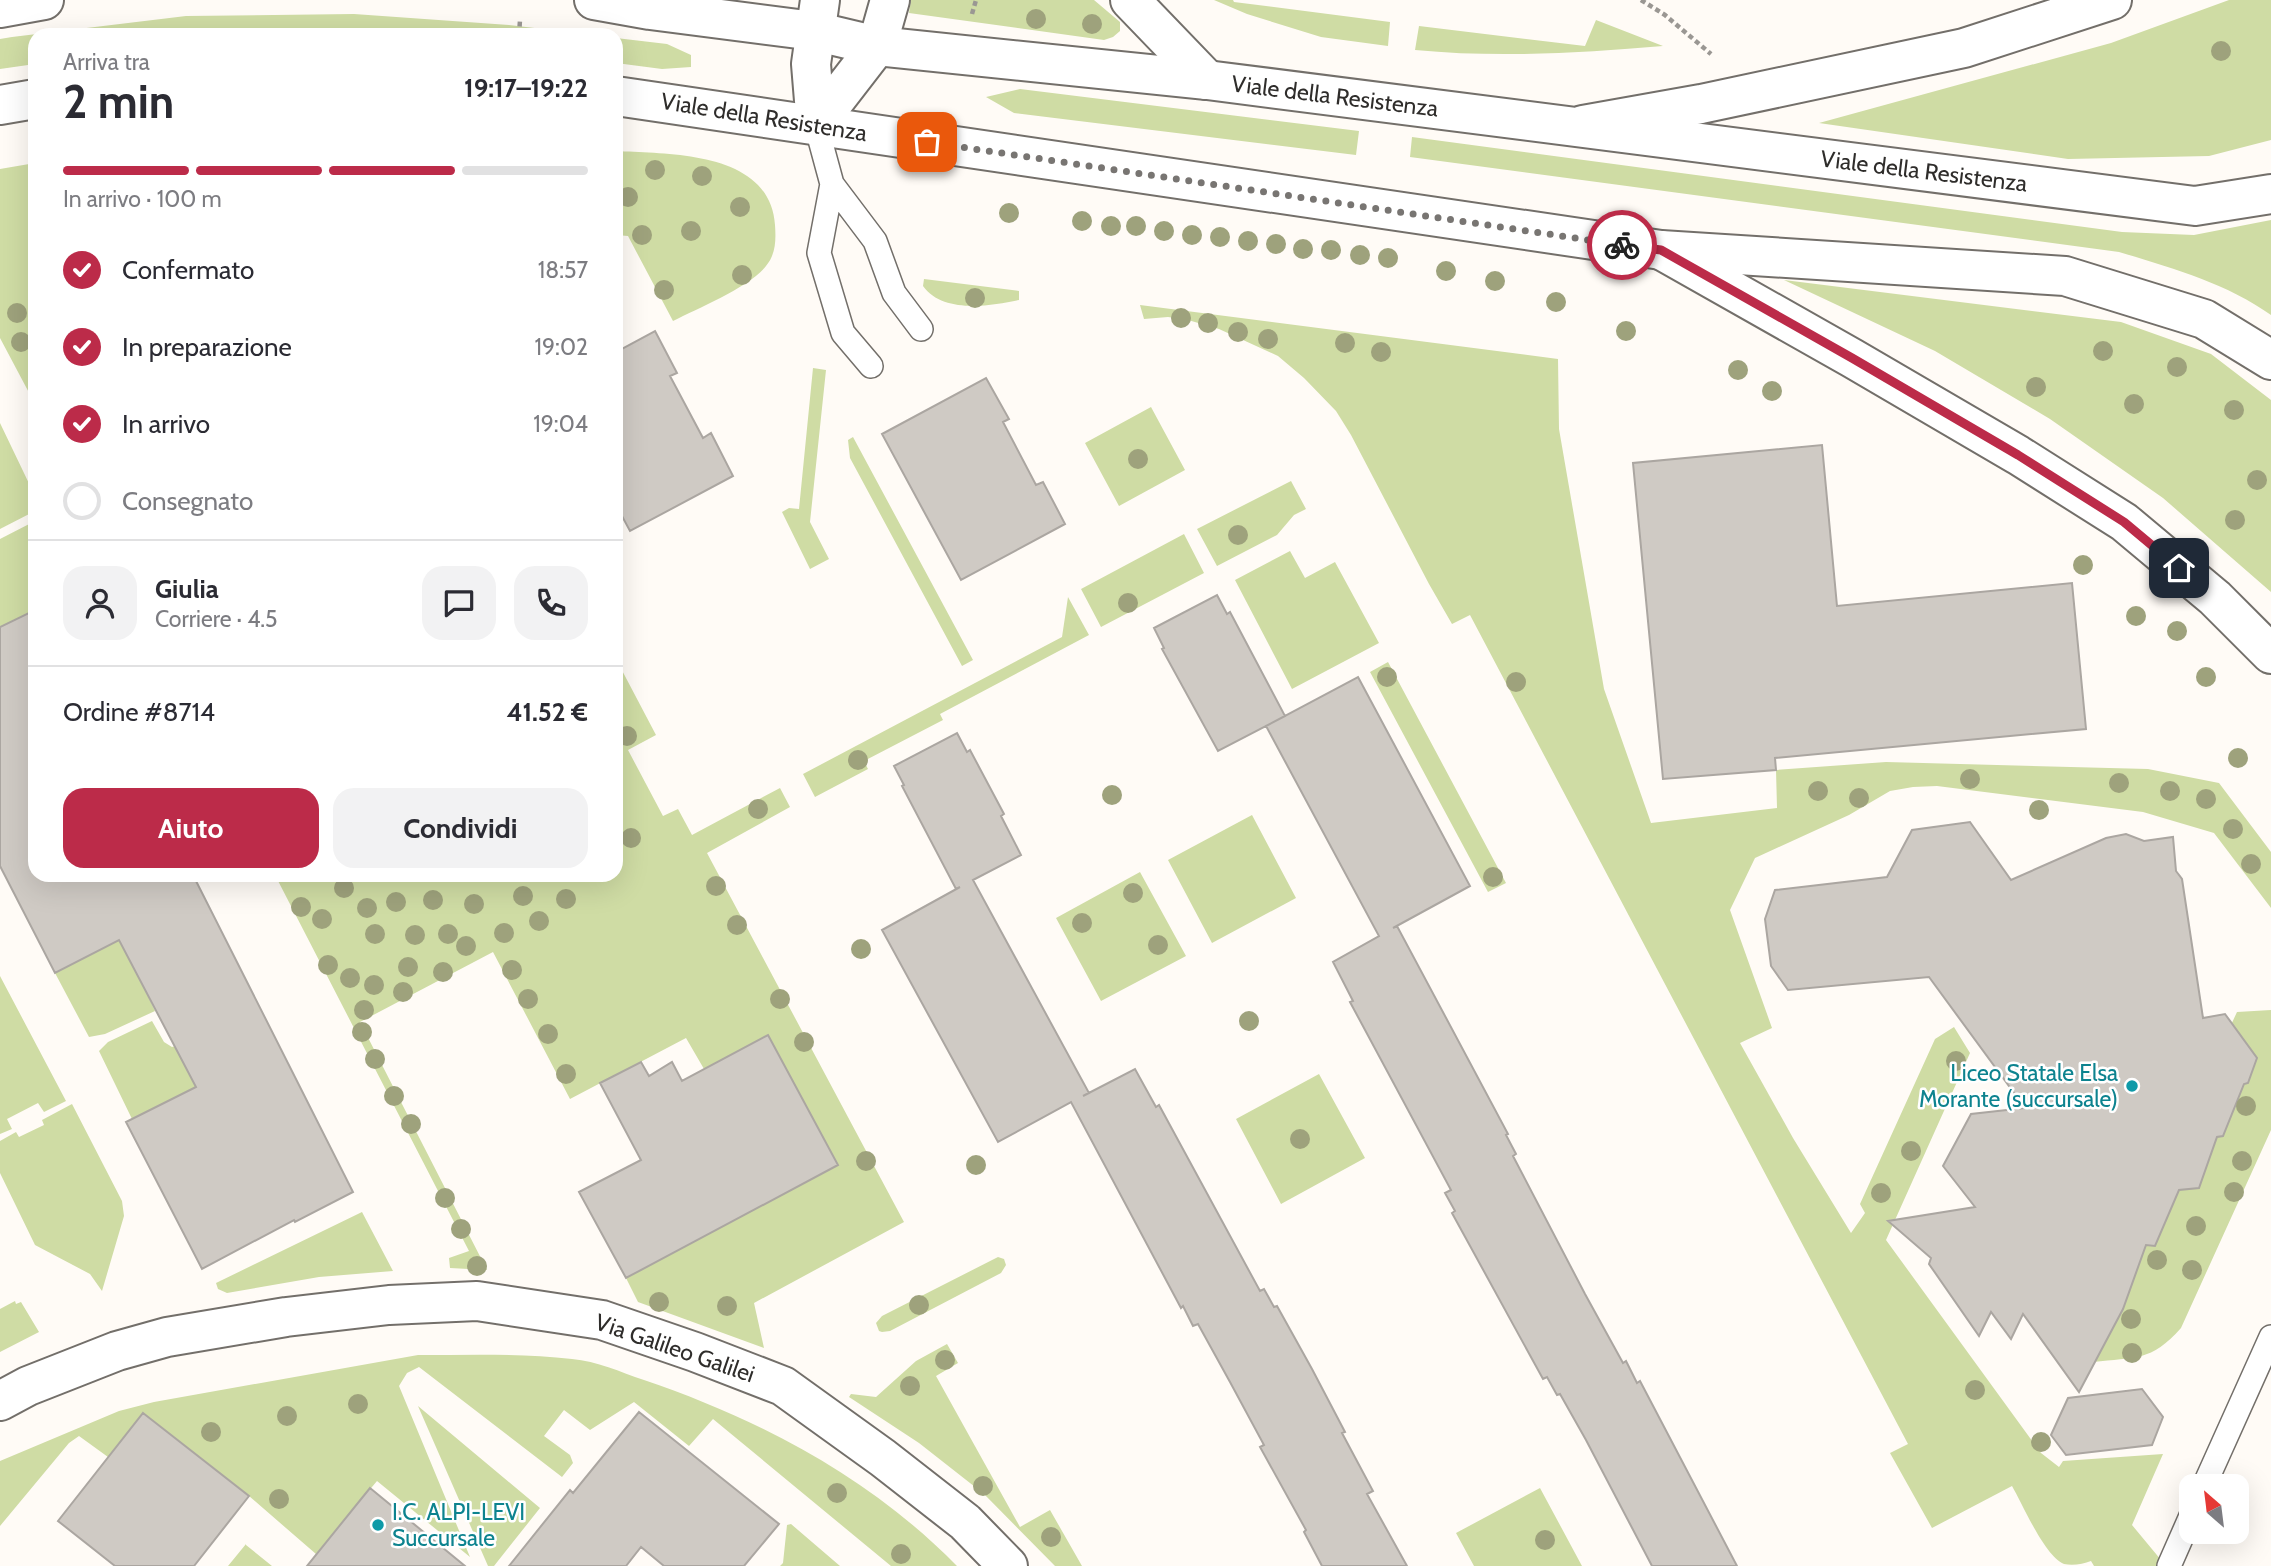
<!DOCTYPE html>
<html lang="it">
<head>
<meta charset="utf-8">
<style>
	body { margin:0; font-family:Cabin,sans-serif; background:#f2f2f3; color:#2b2b33; height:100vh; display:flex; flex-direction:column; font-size:26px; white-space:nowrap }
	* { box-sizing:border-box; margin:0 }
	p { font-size:23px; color:#7c7c81 }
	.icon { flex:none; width:38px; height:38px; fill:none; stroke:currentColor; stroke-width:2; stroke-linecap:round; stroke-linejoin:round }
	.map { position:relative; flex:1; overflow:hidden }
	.sheet { position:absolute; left:28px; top:28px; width:595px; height:854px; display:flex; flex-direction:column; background:#fff; border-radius:21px; box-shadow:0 7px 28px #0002 }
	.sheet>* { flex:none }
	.needle { width:46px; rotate:332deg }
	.fabs { position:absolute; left:2179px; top:1474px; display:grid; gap:14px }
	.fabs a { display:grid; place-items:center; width:70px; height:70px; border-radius:14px; background:#fff; box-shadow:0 7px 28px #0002; font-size:35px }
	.pin { position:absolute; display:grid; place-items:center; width:60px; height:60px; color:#fff; margin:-30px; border-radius:14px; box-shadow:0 4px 10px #0006 }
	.courier { position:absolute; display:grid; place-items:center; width:70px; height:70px; margin:-35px; border:5px solid #bc2b49; border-radius:50%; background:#fff; color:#222; box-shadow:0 2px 9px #0007 }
	.headline em { font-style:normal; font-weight:700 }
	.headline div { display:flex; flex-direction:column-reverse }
	.headline { display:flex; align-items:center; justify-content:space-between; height:119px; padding:0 35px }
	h1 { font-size:46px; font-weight:700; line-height:52px }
	.bar { display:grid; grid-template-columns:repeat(4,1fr); gap:10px 7px; align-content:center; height:84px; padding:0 35px }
	.bar i { height:9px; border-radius:5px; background:#e1e1e2 }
	.bar .active { background:#bc2b49 }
	.bar p { grid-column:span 4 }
	.line { display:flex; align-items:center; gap:18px; padding:0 35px; border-top:2px solid #e1e1e2 }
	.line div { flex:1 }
	.round { display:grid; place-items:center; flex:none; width:74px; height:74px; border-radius:21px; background:#f2f2f3 }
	ol { padding:0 35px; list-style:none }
	li { display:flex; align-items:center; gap:21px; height:77px }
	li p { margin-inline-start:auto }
	li .icon { padding:7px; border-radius:50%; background:#bc2b49; color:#fff; stroke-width:4 }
	li:last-child { color:#7c7c81 }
	li i { width:38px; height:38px; border:4px solid #e1e1e2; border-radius:50% }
	.primary-button { display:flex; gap:14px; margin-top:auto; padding:14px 35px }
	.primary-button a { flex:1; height:80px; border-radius:21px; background:#bc2b49; color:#fff; font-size:28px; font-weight:700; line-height:80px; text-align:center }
	.primary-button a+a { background:#f2f2f3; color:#2b2b33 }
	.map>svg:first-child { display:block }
	.green { fill:#cfdca4 }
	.building { fill:#cfcac4; stroke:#aba6a1; stroke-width:2 }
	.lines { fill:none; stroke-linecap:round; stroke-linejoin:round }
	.lane-casing { stroke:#736f6a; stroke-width:26 }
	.street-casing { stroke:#736f6a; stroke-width:42 }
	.secondary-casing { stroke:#736f6a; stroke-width:42 }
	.path { stroke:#9a9793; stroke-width:4.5; stroke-dasharray:5 3.5; stroke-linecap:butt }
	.lane { stroke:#fff; stroke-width:23 }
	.street { stroke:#fff; stroke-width:38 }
	.secondary { stroke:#fff; stroke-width:38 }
	.tree { fill:#9ea27c }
	.done { stroke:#787572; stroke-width:7; stroke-dasharray:0 12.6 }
	.route { stroke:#bc2b49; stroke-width:9 }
	.culture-dot { fill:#0f9aa8; stroke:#fff; stroke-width:2.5 }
	.labels { text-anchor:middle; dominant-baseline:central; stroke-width:5; stroke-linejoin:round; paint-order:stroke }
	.street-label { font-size:23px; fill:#2f2d2b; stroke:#fff }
	.culture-label { font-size:23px; fill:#0d838f; stroke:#fff; text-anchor:end }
</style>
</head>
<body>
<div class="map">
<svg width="2271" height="1566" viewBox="0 0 2271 1566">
	<rect width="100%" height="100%" fill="#fffbf6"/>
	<!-- green -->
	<path class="green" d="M911 0H1094L1120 22V31L1113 37 1104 40 909 13Z
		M1214 0H1233L1234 2 1390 22 1388 46 1321 37 1247 14Z
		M2229 0H2271V140L2209 156 2068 159 1819 123 2111 43Z
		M354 14 509 25 594 35H35V64L0 69V39L12 37 186 16Z
		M1596 20 1663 46C1580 53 1498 58 1415 50L1419 26 1585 46Z
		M616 38 667 44 691 55V67L662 69 616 63Z
		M1020 89 1359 131 1356 155 1014 113 986 97Z
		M1412 137 2122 232 2194 235 2271 220V315C2226 283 2172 268 2119 252L1410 157Z
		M616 151C670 154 770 151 775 225 776 240 776 254 766 266 750 287 698 308 673 321L628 236 616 235Z
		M35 163V308L31 309 35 317V404L0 338V169Z
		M924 279 1019 291V300C990 306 943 314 923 286Z
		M1784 280 2121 322 2211 354 2271 400V592L2163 498 2050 419 1935 351Z
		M1140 305 1558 359 1559 429 1604 689 1651 823 1777 808 1776 770 1886 762 2148 769 2219 783 2271 852V908L2214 833 2143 812 1937 786 1913 787 1890 791 1849 815 1755 858 1730 910 1772 1028 1740 1043 1793 1138 1851 1233 1865 1213 1860 1204 1935 1039 1954 1027 1970 1053 1886 1240 2041 1453 2059 1467 2063 1461 2163 1454 2132 1525 2166 1566H2094L2091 1561C2083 1564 2073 1566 2064 1564 2045 1557 2023 1505 2012 1486L1932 1528 1890 1453 1908 1444 1470 615 1452 624 1429 584 1351 435 1336 411 1304 378 1278 356 1219 329 1188 320 1168 317 1144 319Z
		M813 368 826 370 810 522 829 559 810 569 782 512 789 508 799 509Z
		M1151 407 1185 470 1119 506 1085 443Z
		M0 423 35 496V511L0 529Z
		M853 437 973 660 962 666 850 458 848 440Z
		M1291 481 1306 509 1294 515 1277 535 1217 566 1197 529Z
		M35 521V610L0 627V539Z
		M1184 534 1204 573 1101 627 1081 589Z
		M1290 551 1305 578 1335 562 1379 643 1292 689 1235 580Z
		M1068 597 1089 635 940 714 943 720 864 761 868 769 815 797 803 774 1062 637Z
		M616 659 656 735 628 750 663 816 678 809 692 835 780 788 790 807 707 853 904 1222 754 1303 764 1348 638 1302 626 1278 837 1165 768 1035 704 1069 686 1038 570 1099 493 952 360 1022 487 1270 450 1268 449 1258 469 1251 275 875H616Z
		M1388 662 1506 883 1488 892 1370 672Z
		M1252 815 1296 898 1212 943 1168 860Z
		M1140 872 1186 956 1101 1001 1056 918Z
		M144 927V988L155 1011 105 1034 89 1037 55 973Z
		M0 976 66 1101 44 1112 38 1103 7 1119 12 1129 0 1134Z
		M2271 1010V1130L2181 1328C2151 1362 2135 1357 2093 1362L2124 1243 2155 1246 2175 1190 2199 1188 2209 1160 2198 1138 2223 1136 2234 1109 2225 1097 2229 1088 2248 1083 2257 1058 2243 1039 2224 1040 2237 1012Z
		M152 1021 164 1042 172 1047 176 1046 220 1075 132 1119 99 1051 108 1042Z
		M1319 1074 1365 1158 1281 1204 1236 1119Z
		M72 1104 122 1201 124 1216 102 1291 90 1274 35 1245 0 1173V1141L16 1132 19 1137 44 1125 42 1120Z
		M362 1212 393 1271 319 1277 227 1293 218 1289 216 1283Z
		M998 1257 1004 1259 1006 1265 1001 1273 890 1331 882 1332 879 1331 876 1323 882 1316Z
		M15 1301 16 1304 21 1302 39 1332 0 1352V1309Z
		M947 1344 958 1363 936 1376 1020 1527 1050 1510 1082 1566H1055L984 1494 919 1443 849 1397 851 1394 876 1397 916 1361Z
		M418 1355C469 1355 522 1353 572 1359 597 1361 620 1372 644 1380 759 1419 871 1478 957 1566H891L713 1419 689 1446 634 1402 590 1430 564 1410 544 1436 570 1455 573 1463 562 1477 419 1367 407 1373 399 1386 470 1557 377 1481 316 1554 249 1496 143 1414 108 1457 79 1436 69 1443 0 1526V1461L119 1411 154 1402Z
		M418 1406 540 1508 494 1566H488Z
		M1540 1488 1582 1566H1474L1456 1533Z
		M791 1524 840 1566H780L783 1563 787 1525Z
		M246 1544V1545L272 1566H228Z"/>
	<!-- building -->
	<path class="building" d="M655 331 677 373 670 376 703 438 711 433 733 476 630 531 616 505V352Z
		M986 378 1009 419 1003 422 1036 485 1043 482 1065 524 961 580 882 434Z
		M1822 445 1837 606 2072 583 2086 729 1775 758 1776 770 1663 779 1633 463Z
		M1217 595 1227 614 1230 612 1285 716 1218 751 1162 649 1164 648 1154 628Z
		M35 610V875H193L353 1192 295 1222 294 1220 202 1269 126 1122 196 1087 119 940 55 973 0 866V627Z
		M1358 677 1470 886 1393 928 1397 926 1508 1134 1506 1135 1516 1154 1513 1156 1585 1294 1623 1363 1626 1361 1637 1383 1640 1381 1737 1566H1652L1586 1440 1560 1394 1557 1395 1547 1377 1543 1379 1452 1213 1455 1211 1445 1193 1451 1190 1350 1002 1353 1001 1333 962 1379 936 1266 726Z
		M957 733 967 752 970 750 1004 814 1001 816 1021 855 973 880 1089 1093 1083 1096 1135 1069 1156 1107 1159 1105 1260 1291 1264 1289 1274 1307 1277 1306 1312 1369 1345 1432 1342 1433 1373 1491 1367 1494 1407 1566H1322L1304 1532 1306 1530 1260 1447 1264 1445 1230 1382 1198 1324 1193 1326 1183 1306 1181 1308 1071 1102 998 1142 882 930 960 887 956 889 902 786 904 785 894 766Z
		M1970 822 2011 880 2106 838 2126 834 2144 841 2173 837 2176 871 2182 879 2203 1018 2225 1014 2257 1058 2248 1083 2244 1084 2223 1136 2217 1137 2199 1188 2179 1190 2155 1246 2146 1245 2123 1309 2079 1392 2023 1314 2011 1339 1991 1312 1979 1336 1929 1264 1931 1258 1888 1221 1975 1207 1943 1166 1971 1114 2025 1108 1929 977 1788 990 1771 966 1765 919 1775 890 1887 877 1912 830Z
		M768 1035 838 1165 626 1278 579 1192 641 1160 600 1083 641 1062 649 1076 672 1062 682 1081Z
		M2142 1389 2163 1417 2152 1445 2066 1455 2051 1435 2068 1398Z
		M639 1412 779 1524 744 1566H664L641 1547 626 1566H509L570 1490 573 1493Z
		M143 1413 249 1496 194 1566H115L58 1521Z
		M370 1488 465 1566H307Z"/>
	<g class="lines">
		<defs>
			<path id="lane" d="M816 125 832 184 875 241 894 293 921 329
				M832 184 819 253 843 333 871 366
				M2204 1486 2271 1337
				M2169 1566 2191 1516"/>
			<path id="street" d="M1130 0 1207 80
				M816 125 877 46 890 0
				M816 125 811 64 820 0
				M1583 125 1701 104 1964 48 2112 0
				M1661 250 1852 358 2018 455 2124 522 2215 598 2271 654
				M0 1401 28 1386 117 1351 167 1337 286 1317 389 1305 477 1301 602 1320 695 1352 783 1386 883 1458 965 1522 1008 1566"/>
			<path id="secondary" d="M594 0 650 10 814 31 877 46 1207 80 2195 206 2271 194
				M0 8 44 0
				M616 96 1661 250 2065 276 2204 319 2271 360
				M0 105 35 99"/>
		</defs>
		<!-- lane casing -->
		<use href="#lane" class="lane-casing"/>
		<!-- street casing -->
		<use href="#street" class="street-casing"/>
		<!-- secondary casing -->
		<use href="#secondary" class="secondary-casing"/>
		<!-- path -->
		<path class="path" d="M1641 0 1665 15 1711 54
			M972 14 976 0
			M519 35 520 20"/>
		<!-- lane -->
		<use href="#lane" class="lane"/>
		<!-- street -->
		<use href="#street" class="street"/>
		<!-- secondary -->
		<use href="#secondary" class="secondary"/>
	</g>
	<!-- trees -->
	<g class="tree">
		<circle cx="1036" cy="19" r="10"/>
		<circle cx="1092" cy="24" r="10"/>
		<circle cx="2221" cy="51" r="10"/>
		<circle cx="655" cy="170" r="10"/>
		<circle cx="702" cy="176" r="10"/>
		<circle cx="628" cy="197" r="10"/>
		<circle cx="740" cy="207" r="10"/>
		<circle cx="1009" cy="213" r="10"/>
		<circle cx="1082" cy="221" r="10"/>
		<circle cx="1111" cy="226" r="10"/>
		<circle cx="1136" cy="226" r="10"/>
		<circle cx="691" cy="231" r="10"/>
		<circle cx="1164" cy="231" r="10"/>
		<circle cx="642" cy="235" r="10"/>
		<circle cx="1192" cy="235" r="10"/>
		<circle cx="1220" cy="237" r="10"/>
		<circle cx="1248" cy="241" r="10"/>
		<circle cx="1276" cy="244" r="10"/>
		<circle cx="1303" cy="249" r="10"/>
		<circle cx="1331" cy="250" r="10"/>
		<circle cx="1360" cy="255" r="10"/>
		<circle cx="1388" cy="258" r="10"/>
		<circle cx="1446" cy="271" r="10"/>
		<circle cx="742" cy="275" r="10"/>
		<circle cx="1495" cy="281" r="10"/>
		<circle cx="664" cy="290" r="10"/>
		<circle cx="975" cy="298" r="10"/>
		<circle cx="1556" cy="302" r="10"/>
		<circle cx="17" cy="313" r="10"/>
		<circle cx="1181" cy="318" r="10"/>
		<circle cx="1208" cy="323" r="10"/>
		<circle cx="1626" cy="331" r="10"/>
		<circle cx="1238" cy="332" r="10"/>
		<circle cx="1268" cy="339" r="10"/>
		<circle cx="21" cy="342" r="10"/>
		<circle cx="1345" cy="343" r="10"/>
		<circle cx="2103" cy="351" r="10"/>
		<circle cx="1381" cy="352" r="10"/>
		<circle cx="2177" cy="367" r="10"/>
		<circle cx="1738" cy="370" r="10"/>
		<circle cx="2036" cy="387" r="10"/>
		<circle cx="1772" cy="391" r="10"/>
		<circle cx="2134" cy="404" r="10"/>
		<circle cx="2234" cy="410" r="10"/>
		<circle cx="1138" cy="459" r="10"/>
		<circle cx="2257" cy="480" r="10"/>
		<circle cx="2235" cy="520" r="10"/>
		<circle cx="1238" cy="535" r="10"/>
		<circle cx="2083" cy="565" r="10"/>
		<circle cx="1128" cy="603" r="10"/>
		<circle cx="2136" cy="616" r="10"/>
		<circle cx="2177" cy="631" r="10"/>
		<circle cx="1387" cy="677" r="10"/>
		<circle cx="2206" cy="677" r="10"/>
		<circle cx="1516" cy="682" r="10"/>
		<circle cx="627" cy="736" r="10"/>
		<circle cx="2238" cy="758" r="10"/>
		<circle cx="858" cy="760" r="10"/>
		<circle cx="1970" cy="779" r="10"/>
		<circle cx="2119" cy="783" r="10"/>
		<circle cx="1818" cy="791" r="10"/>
		<circle cx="2170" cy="791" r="10"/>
		<circle cx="1112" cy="795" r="10"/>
		<circle cx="1859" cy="798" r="10"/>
		<circle cx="2206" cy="799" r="10"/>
		<circle cx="758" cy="809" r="10"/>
		<circle cx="2039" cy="810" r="10"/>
		<circle cx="2233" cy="829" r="10"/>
		<circle cx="631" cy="838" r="10"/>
		<circle cx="2251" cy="864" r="10"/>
		<circle cx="1493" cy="877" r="10"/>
		<circle cx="716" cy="886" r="10"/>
		<circle cx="344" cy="888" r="10"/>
		<circle cx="1133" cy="893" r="10"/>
		<circle cx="523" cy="896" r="10"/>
		<circle cx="566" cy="899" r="10"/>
		<circle cx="433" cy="900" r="10"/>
		<circle cx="396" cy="902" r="10"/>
		<circle cx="474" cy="904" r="10"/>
		<circle cx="301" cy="907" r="10"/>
		<circle cx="367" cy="908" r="10"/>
		<circle cx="322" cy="919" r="10"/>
		<circle cx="539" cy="921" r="10"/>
		<circle cx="1082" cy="923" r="10"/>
		<circle cx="737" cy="925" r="10"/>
		<circle cx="504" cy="933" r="10"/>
		<circle cx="375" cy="934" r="10"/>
		<circle cx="448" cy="934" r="10"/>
		<circle cx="415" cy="935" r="10"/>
		<circle cx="1158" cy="945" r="10"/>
		<circle cx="466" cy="946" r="10"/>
		<circle cx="861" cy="949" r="10"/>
		<circle cx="328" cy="965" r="10"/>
		<circle cx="408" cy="967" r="10"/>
		<circle cx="512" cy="970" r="10"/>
		<circle cx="443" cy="972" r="10"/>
		<circle cx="350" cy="978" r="10"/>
		<circle cx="374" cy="985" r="10"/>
		<circle cx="403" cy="992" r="10"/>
		<circle cx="528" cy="999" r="10"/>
		<circle cx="780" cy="999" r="10"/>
		<circle cx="364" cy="1010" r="10"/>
		<circle cx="1249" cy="1021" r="10"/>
		<circle cx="362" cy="1032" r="10"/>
		<circle cx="548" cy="1034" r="10"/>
		<circle cx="804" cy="1042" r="10"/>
		<circle cx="375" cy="1059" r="10"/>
		<circle cx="1956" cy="1061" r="10"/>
		<circle cx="566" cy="1074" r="10"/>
		<circle cx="394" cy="1096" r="10"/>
		<circle cx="2246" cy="1106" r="10"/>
		<circle cx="411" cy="1124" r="10"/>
		<circle cx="1300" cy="1139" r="10"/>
		<circle cx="1911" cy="1151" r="10"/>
		<circle cx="866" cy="1161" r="10"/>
		<circle cx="2242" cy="1161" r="10"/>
		<circle cx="976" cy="1165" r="10"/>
		<circle cx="2234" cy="1192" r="10"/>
		<circle cx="1881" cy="1193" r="10"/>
		<circle cx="445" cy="1198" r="10"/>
		<circle cx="2196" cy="1226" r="10"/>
		<circle cx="461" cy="1229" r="10"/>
		<circle cx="2157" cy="1260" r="10"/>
		<circle cx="477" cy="1266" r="10"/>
		<circle cx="2192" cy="1270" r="10"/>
		<circle cx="659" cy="1302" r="10"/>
		<circle cx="919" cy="1305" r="10"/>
		<circle cx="727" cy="1306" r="10"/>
		<circle cx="2131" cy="1319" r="10"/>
		<circle cx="2132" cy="1353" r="10"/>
		<circle cx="945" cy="1360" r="10"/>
		<circle cx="910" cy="1386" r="10"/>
		<circle cx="1975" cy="1390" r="10"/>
		<circle cx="358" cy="1404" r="10"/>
		<circle cx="287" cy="1416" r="10"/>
		<circle cx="211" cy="1432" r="10"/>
		<circle cx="2041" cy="1442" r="10"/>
		<circle cx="983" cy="1486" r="10"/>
		<circle cx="837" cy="1493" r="10"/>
		<circle cx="279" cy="1499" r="10"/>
		<circle cx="1051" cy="1537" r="10"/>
		<circle cx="1545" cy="1540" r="10"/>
		<circle cx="901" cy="1554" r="10"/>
	</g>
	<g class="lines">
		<!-- done -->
		<path class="done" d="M927 142 1622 245"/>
		<!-- route -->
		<path class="route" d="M1622 245 1661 250 1852 358 2018 455 2124 522 2179 568"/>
	</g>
	<!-- markers -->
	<g class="culture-dot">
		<circle cx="2132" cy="1086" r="7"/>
		<circle cx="378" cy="1525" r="7"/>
	</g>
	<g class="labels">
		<!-- street labels -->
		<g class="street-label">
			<text transform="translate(1335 96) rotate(7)">Viale della Resistenza</text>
			<text transform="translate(764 117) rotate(9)">Viale della Resistenza</text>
			<text transform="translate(1924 171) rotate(7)">Viale della Resistenza</text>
			<text transform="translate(675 1348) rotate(19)">Via Galileo Galilei</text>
		</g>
		<!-- culture labels -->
		<g class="culture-label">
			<text x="2118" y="1073">Liceo Statale Elsa<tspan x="2118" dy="26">Morante (succursale)</tspan></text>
			<text x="392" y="1512" text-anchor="start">I.C. ALPI-LEVI<tspan x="392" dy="26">Succursale</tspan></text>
		</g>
	</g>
</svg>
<div class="fabs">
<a><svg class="needle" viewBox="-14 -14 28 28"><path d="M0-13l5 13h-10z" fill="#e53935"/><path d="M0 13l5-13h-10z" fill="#7c7c81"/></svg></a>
</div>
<div class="pin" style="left:927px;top:142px;background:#ea580c"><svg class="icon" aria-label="bag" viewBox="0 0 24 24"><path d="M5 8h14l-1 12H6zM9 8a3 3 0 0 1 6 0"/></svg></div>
<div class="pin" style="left:2179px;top:568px;background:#1f2937"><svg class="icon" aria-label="home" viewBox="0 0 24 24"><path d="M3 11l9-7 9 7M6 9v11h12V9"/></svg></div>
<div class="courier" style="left:1622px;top:245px"><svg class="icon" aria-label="bike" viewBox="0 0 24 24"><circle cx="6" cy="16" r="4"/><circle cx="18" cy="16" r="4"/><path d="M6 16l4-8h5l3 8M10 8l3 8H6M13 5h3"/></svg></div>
<section class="sheet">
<div class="headline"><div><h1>2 min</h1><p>Arriva tra</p></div><em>19:17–19:22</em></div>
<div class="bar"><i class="active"></i><i class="active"></i><i class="active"></i><i></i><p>In arrivo · 100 m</p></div>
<ol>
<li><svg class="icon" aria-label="check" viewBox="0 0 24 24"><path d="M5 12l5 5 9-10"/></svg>Confermato<p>18:57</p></li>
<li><svg class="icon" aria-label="check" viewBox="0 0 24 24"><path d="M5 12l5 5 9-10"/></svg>In preparazione<p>19:02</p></li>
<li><svg class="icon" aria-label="check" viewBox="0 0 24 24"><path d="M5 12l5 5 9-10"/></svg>In arrivo<p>19:04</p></li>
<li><i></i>Consegnato</li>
</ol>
<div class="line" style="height:126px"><a class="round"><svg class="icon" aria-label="person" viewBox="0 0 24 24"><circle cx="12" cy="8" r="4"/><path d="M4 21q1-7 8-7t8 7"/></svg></a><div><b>Giulia</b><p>Corriere · 4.5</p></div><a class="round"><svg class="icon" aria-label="chat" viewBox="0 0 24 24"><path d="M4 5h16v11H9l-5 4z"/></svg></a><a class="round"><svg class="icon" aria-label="phone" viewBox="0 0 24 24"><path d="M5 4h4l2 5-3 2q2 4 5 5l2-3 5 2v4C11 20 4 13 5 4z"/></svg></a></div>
<div class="line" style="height:91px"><div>Ordine #8714</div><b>41.52 €</b></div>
<div class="primary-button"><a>Aiuto</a><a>Condividi</a></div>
</section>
</div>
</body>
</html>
